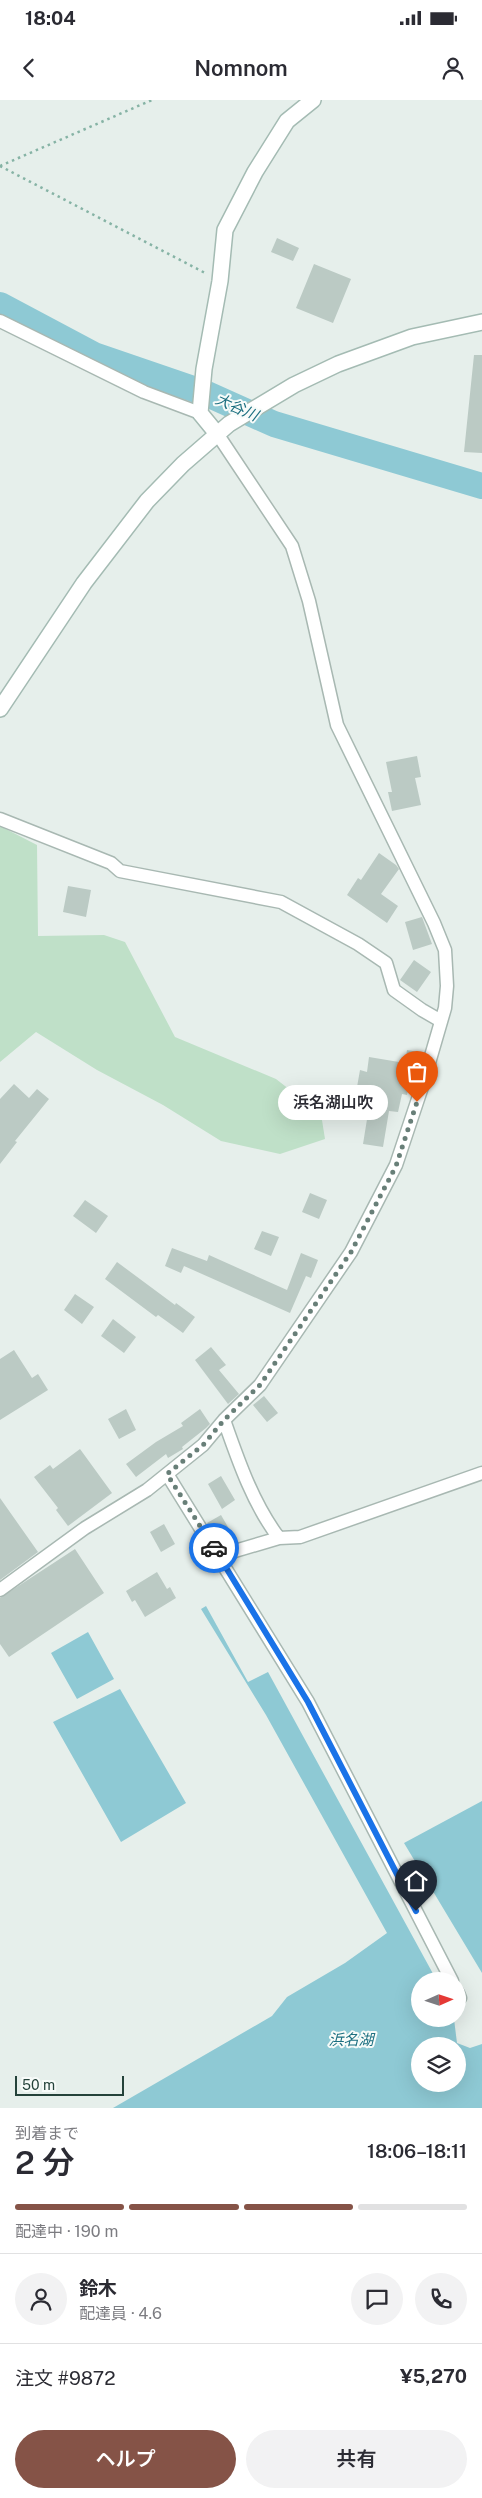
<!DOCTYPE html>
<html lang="ja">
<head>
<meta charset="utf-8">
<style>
	body { margin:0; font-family:"Public Sans","Noto Sans JP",sans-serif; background:#f2f2f3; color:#2b2b33; height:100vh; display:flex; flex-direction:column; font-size:19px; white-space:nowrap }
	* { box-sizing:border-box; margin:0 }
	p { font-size:16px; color:#7c7c81 }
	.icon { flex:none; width:28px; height:28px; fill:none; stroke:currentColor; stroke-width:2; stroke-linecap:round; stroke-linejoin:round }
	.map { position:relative; height:2008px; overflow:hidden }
	.side { display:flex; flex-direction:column; background:#fff; flex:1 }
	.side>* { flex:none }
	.needle { width:32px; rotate:87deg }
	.buttons { position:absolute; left:411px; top:1872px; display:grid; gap:10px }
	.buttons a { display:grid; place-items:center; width:55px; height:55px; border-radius:50%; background:#fff; box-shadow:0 5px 20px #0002; font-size:25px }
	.scale { position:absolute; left:15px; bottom:12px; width:109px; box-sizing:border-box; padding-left:5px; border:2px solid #24423a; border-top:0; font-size:14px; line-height:18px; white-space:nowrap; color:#24423a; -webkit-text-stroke:4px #f7fbf9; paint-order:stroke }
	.pin { position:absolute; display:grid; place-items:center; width:42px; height:42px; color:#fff; margin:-51px -21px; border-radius:50% 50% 50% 0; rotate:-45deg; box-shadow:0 0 5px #0007 }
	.pin .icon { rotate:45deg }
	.courier { position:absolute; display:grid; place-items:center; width:50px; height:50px; margin:-25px; border:4px solid #1a73e8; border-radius:50%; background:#fff; color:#222; box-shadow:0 1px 6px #0007 }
	.bubble { position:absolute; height:35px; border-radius:18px; background:#fff; box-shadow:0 5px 20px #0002; font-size:16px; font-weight:600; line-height:35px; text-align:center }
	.summary em { font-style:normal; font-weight:600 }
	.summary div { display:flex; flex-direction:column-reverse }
	.summary { display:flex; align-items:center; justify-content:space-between; height:85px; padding:0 15px }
	h1 { font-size:32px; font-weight:600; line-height:38px }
	.bar { display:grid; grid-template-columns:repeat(4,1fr); gap:8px 5px; align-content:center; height:60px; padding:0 15px }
	.bar i { height:6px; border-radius:4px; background:#e1e1e2 }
	.bar .current { background:#855347 }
	.bar p { grid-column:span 4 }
	.line { display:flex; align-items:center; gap:12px; padding:0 15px; border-top:1px solid #e1e1e2 }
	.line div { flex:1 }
	.round { display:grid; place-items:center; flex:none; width:52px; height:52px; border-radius:26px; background:#f2f2f3 }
	.button { display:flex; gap:10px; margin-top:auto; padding:10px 15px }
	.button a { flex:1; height:58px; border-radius:30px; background:#855347; color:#fff; font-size:20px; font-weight:600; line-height:58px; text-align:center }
	.button a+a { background:#f2f2f3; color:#2b2b33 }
	.status { display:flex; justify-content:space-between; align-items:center; height:35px; padding:0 25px; background:#fff; direction:ltr }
	.status svg { height:14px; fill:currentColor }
	header { display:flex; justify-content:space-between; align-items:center; height:65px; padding:0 15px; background:#fff; font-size:22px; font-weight:600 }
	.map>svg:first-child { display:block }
	.green { fill:#bfe0c8 }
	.water { fill:#8ec9d4; fill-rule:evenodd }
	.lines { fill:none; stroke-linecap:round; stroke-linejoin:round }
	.river { stroke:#8ec9d4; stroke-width:26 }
	.building { fill:#bbcac4 }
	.street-casing { stroke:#a8b8b2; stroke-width:15 }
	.secondary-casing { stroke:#a4bbb3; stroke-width:18 }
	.path { stroke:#86b3a5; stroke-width:2.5; stroke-dasharray:2.5 4; stroke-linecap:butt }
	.street { stroke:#fff; stroke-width:12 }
	.secondary { stroke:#fff; stroke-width:15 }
	.done { stroke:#687f78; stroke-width:5; stroke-dasharray:0 9 }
	.route { stroke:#1a73e8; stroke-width:6 }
	.labels { text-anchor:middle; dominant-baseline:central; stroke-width:4; stroke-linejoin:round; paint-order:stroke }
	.water-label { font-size:15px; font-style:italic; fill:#1c6f80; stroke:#f7fbf9 }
</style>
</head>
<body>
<div class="status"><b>18:04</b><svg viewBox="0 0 49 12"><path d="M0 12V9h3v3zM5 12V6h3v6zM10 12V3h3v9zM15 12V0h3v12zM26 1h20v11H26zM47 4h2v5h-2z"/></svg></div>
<header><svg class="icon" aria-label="back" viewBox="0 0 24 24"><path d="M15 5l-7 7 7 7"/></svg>Nomnom<svg class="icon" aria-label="person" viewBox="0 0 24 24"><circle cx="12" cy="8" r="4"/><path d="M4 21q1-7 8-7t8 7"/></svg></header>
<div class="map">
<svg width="482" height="2008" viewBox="0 0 482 2008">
	<rect width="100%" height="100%" fill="#e6efeb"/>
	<!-- green -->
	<path class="green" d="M0 726 37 745 38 836 104 835 125 842 175 937 276 979 321 1014 325 1039 280 1054 221 1041 163 1005 97 970 36 932 0 962Z"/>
	<!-- water -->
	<path class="water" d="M206 1506 248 1582 268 1572 437 1881H420V1919H454L457 1943 470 1948 482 1944V2008H113L272 1916 287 1897 345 1863 387 1833 266 1615 201 1509ZM420 1946H458V1984H420Z
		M88 1532 114 1579 77 1599 51 1553Z
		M120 1589 186 1703 121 1742 53 1622Z
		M482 1701V1873L404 1743Z"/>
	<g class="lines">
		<!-- river -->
		<path class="river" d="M0 205 94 255 205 293 274 324 482 386"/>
	</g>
	<!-- building -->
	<path class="building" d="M277 138 299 148 293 161 271 152Z
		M314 164 351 179 333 223 296 208Z
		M474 255H482V353L464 352Z
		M417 656 421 677 415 678 421 705 392 711 388 692H392L386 662Z
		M379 753 396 765 399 769 381 794 398 806 387 823 347 795 358 778 361 780Z
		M68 786 91 790 86 817 63 812Z
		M422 817 432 844 413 850 405 822Z
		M414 860 431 872 417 892 400 880Z
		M407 950 424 953 417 977 411 975 407 995 402 994 398 1012 389 1011 383 1047 363 1044 369 1007 354 1004 360 970 367 972 369 957 405 963Z
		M14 984 29 998 37 989 49 999 15 1041 17 1042 0 1064V999Z
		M310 1093 327 1100 319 1119 302 1112Z
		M85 1100 108 1116 96 1133 73 1116Z
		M262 1131 279 1137 271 1156 254 1149Z
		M172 1148 207 1161 209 1155 287 1190 301 1153 318 1160 311 1178 306 1176 290 1213 184 1166 181 1173 165 1166Z
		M117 1162 175 1205 176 1203 195 1217 183 1233 158 1215 156 1217 105 1179Z
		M75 1194 94 1207 82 1224 64 1210Z
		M113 1219 136 1237 124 1253 101 1236Z
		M211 1247 226 1265 219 1270 239 1294 228 1304 195 1260Z
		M14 1250 32 1278 38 1274 48 1290 0 1320V1259Z
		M264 1296 278 1313 267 1322 253 1305Z
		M126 1309 136 1330 119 1339 108 1319Z
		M200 1309 210 1324 206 1328 182 1347 183 1349 168 1358 166 1354 136 1377 126 1364 156 1342 183 1326 181 1323Z
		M80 1349 112 1393 68 1426 56 1410 58 1408 34 1377 50 1365 53 1369Z
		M221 1376 235 1400 222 1409 208 1384Z
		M0 1398 38 1452 0 1480Z
		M221 1415 235 1439 221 1447 207 1423Z
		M164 1424 175 1444 161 1452 150 1432Z
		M75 1449 104 1493 9 1557 0 1544V1498Z
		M157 1472 167 1489 170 1487 176 1498 145 1517 135 1500 132 1502 126 1491Z"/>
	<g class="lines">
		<defs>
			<path id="street" d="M0 221 144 292 200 313
				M0 719 111 763 120 771 281 802 358 844 386 863 394 890 422 910 441 921
				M224 1320C238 1360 253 1404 279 1438L300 1437 482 1373
				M167 1374 308 1602 452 1881
				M218 1456 279 1438
				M0 1490 85 1428 147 1390 203 1345 224 1320 260 1285 351 1152 396 1065 422 987 445 908 447 886 445 850 434 823 337 625 309 501 292 446 218 335
				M458 1893 460 1898"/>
			<path id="secondary" d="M218 335 200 313 204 269 220 181 225 130 255 72 287 21 313 0
				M0 609 84 483 147 401 183 364 229 324 294 285 338 264 412 237 482 222"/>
		</defs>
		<!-- street casing -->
		<use href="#street" class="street-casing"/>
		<!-- secondary casing -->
		<use href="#secondary" class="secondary-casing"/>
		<!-- path -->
		<path class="path" d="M0 66 207 174
			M0 66 152 0"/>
		<!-- street -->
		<use href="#street" class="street"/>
		<!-- secondary -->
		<use href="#secondary" class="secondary"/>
	</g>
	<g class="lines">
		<!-- done -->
		<path class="done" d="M214 1448 167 1374 203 1345 224 1320 260 1285 351 1152 396 1066 417 1002"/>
		<!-- route -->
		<path class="route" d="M214 1448 308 1602 416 1811"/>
	</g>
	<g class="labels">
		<!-- water labels -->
		<g class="water-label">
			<text transform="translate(237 307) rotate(24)">大谷川</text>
			<text x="351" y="1939">浜名湖</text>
		</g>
	</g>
</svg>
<div class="buttons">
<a><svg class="needle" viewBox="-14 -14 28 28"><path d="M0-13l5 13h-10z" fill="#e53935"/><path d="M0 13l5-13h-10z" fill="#7c7c81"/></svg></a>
<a><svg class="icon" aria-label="layers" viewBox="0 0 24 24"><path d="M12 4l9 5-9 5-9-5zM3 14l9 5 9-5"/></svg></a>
</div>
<div class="scale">50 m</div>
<div class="pin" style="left:417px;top:1002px;background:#ea580c"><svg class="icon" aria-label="bag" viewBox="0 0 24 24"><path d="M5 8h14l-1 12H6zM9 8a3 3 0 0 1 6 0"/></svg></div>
<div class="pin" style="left:416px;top:1811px;background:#1f2937"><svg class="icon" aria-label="home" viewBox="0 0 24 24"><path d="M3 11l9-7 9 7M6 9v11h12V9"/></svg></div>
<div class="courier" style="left:214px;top:1448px"><svg class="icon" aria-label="car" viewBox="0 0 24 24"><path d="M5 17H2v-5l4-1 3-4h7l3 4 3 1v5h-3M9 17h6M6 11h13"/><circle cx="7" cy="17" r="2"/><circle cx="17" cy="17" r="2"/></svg></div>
<div class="bubble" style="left:278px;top:985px;width:110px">浜名湖山吹</div>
</div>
<section class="side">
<div class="summary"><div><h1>2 分</h1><p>到着まで</p></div><em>18:06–18:11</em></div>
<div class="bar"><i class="current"></i><i class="current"></i><i class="current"></i><i></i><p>配達中 · 190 m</p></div>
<div class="line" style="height:90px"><a class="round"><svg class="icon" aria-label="person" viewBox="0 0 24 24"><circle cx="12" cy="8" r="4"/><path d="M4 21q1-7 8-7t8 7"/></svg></a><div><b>鈴木</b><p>配達員 · 4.6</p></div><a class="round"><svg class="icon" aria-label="chat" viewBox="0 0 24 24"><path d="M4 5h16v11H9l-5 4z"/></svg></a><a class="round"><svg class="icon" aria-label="phone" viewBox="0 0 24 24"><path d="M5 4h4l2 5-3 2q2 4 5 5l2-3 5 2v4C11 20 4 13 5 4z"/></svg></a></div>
<div class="line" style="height:65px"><div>注文 #9872</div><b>¥5,270</b></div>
<div class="button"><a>ヘルプ</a><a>共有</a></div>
</section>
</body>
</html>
